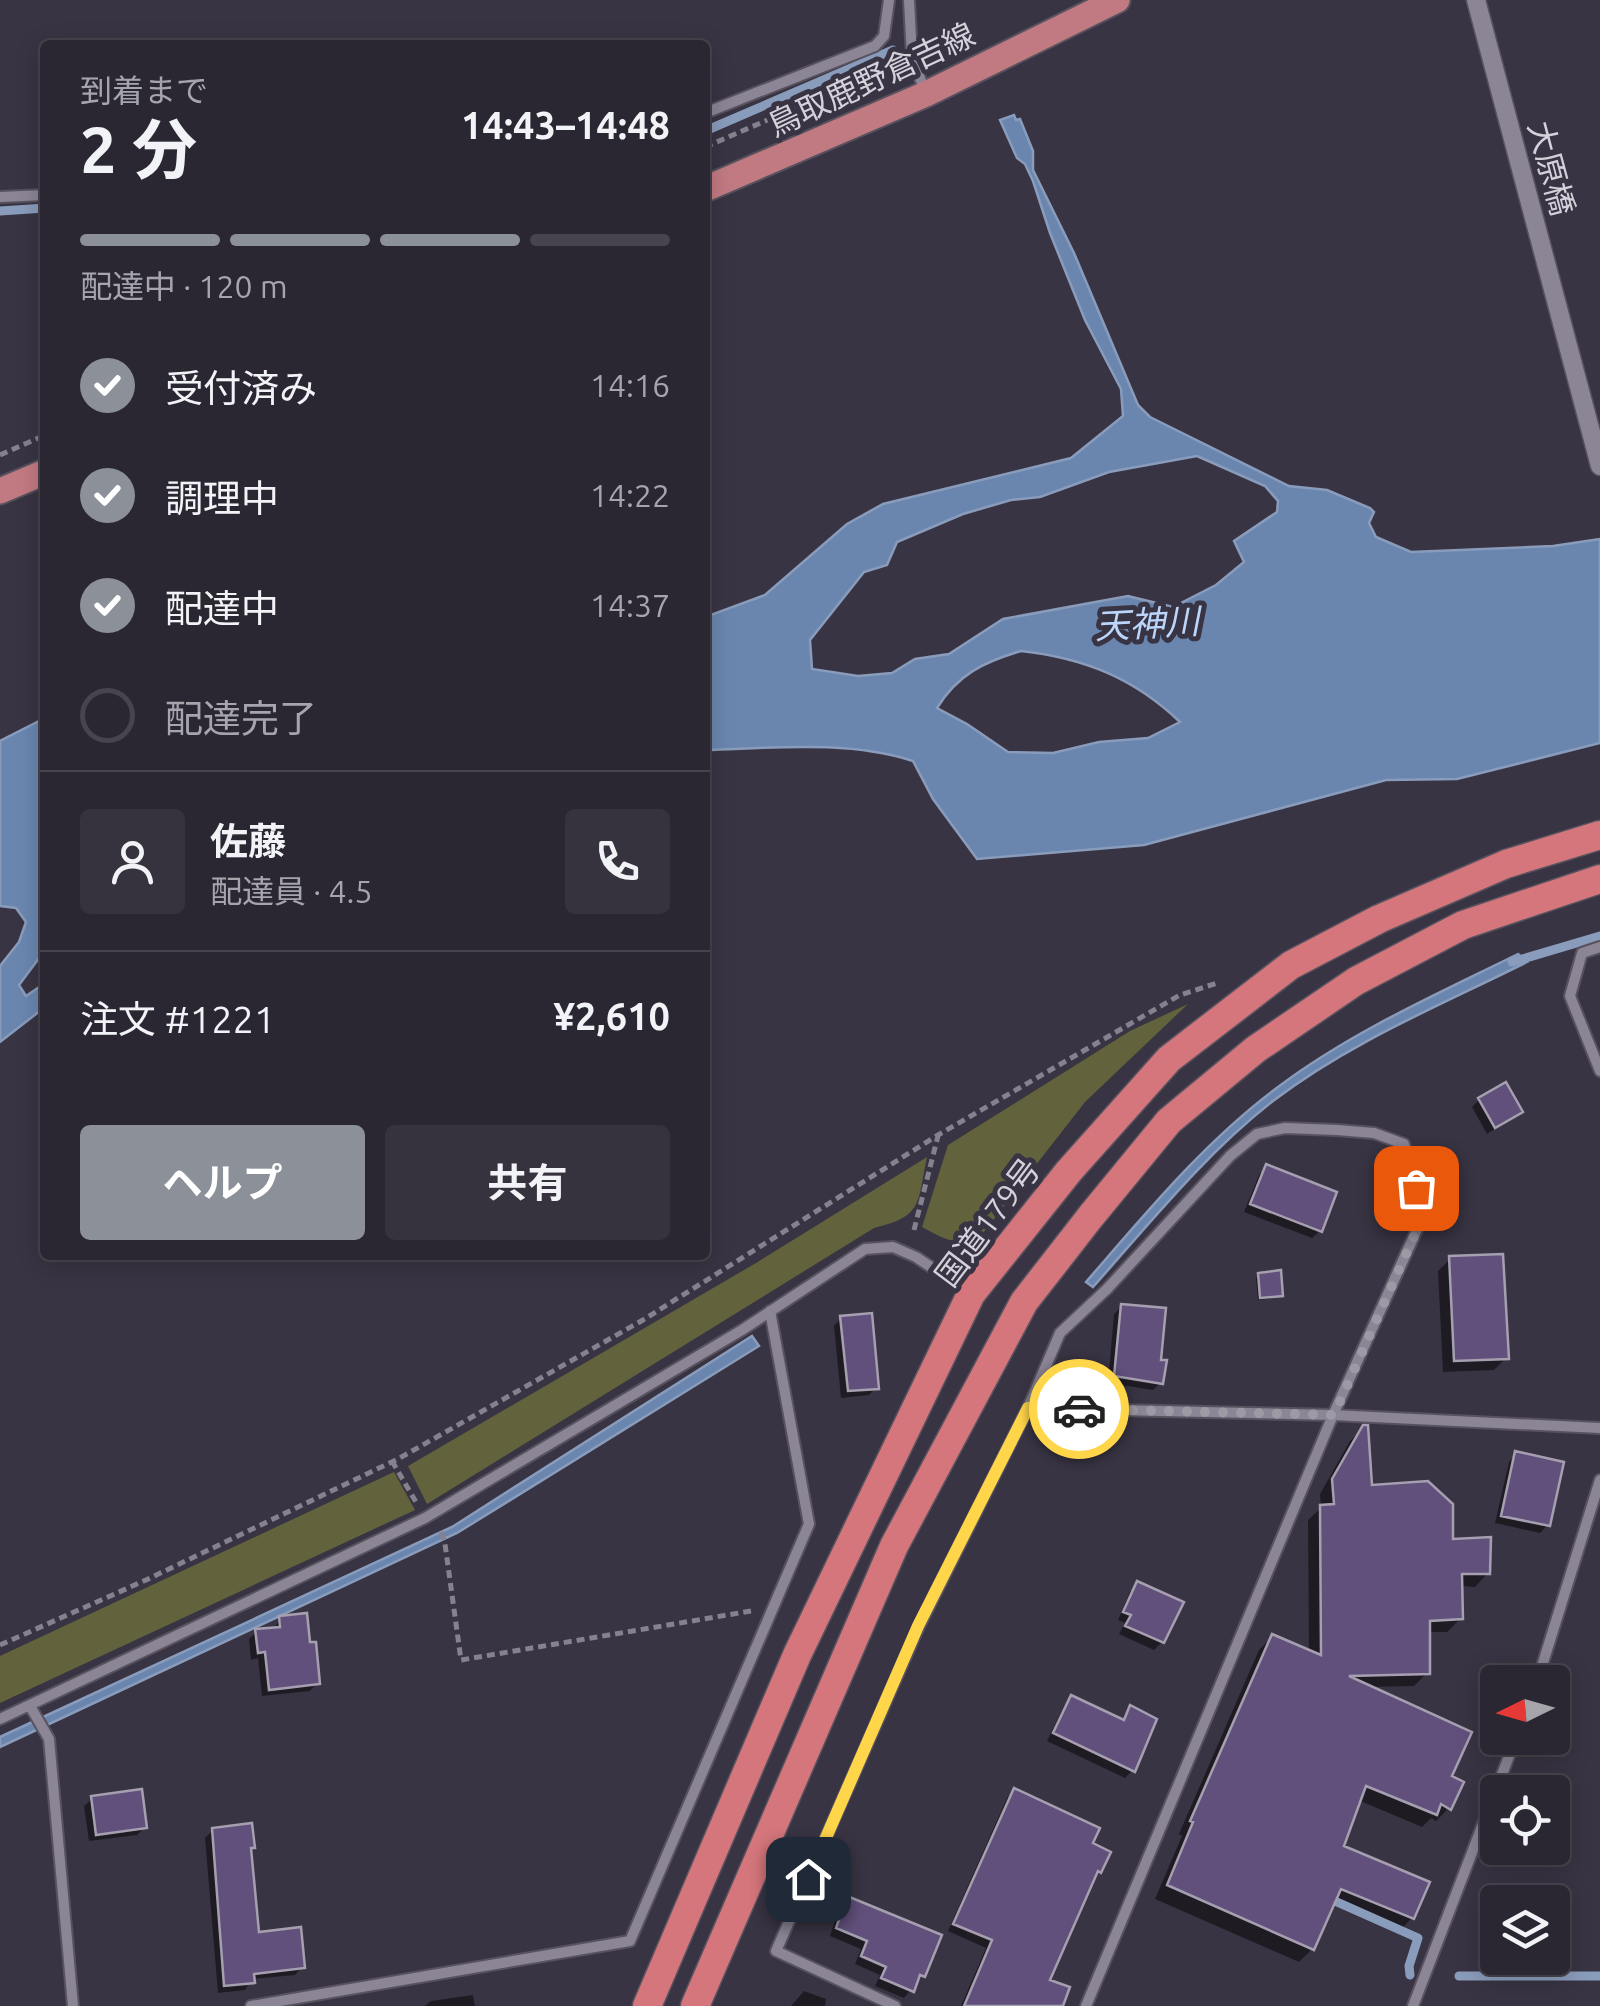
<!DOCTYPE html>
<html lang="ja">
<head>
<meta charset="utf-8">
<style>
	body { margin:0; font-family:Ubuntu,"Noto Sans JP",sans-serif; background:#37333e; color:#f1f3f6; height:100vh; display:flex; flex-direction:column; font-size:38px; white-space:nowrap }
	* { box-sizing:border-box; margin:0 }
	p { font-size:32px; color:#a6a5ac }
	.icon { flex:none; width:55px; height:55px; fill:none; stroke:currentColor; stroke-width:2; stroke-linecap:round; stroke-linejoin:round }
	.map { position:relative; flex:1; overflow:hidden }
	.side { position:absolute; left:40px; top:40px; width:670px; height:1220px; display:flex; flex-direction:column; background:#2b2732; border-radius:10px; box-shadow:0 5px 25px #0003,0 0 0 2px #47444d }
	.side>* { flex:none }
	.needle { width:65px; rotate:265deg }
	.tools { position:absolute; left:1480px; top:1665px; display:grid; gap:20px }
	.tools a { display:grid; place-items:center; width:90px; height:90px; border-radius:10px; background:#2b2732; box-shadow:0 5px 25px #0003,0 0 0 2px #47444d; font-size:50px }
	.pin { position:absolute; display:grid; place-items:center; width:85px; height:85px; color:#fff; margin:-42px; border-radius:20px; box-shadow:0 5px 15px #0006 }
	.courier { position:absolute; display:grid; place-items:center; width:100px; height:100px; margin:-50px; border:8px solid #ffd54a; border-radius:50%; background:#fff; color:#222; box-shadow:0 2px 12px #0007 }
	.headline em { font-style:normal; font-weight:700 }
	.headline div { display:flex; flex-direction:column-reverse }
	.headline { display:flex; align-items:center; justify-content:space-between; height:170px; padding:0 40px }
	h1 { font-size:65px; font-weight:700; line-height:75px }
	.bar { display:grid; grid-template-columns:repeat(4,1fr); gap:15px 10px; align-content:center; height:120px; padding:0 40px }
	.bar i { height:12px; border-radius:8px; background:#47444d }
	.bar .current { background:#8c9099 }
	.bar p { grid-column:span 4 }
	.line { display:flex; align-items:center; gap:25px; padding:0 40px; border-top:2px solid #47444d }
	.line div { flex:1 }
	.round { display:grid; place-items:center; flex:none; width:105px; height:105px; border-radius:10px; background:#37333e }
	ol { padding:0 40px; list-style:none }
	li { display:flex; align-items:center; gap:30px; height:110px }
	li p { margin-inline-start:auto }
	li .icon { padding:10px; border-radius:50%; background:#8c9099; color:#fff; stroke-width:4 }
	li:last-child { color:#a6a5ac }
	li i { width:55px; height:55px; border:5px solid #47444d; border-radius:50% }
	.primary-button { display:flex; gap:20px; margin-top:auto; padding:20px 40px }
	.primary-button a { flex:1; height:115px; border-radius:10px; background:#8c9099; color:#fff; font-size:40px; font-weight:700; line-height:115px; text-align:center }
	.primary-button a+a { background:#37333e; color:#f1f3f6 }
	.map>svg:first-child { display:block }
	.green { fill:#62633c }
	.water { fill:#6a86af; stroke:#8a9cbc; stroke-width:2.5; fill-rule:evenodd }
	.shadow { fill:#0007 }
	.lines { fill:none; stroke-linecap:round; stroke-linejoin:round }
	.stream { stroke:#8a9cbc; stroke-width:9 }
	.building { fill:#61507b; stroke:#a59fb0; stroke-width:2.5 }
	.minor-casing { stroke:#57525e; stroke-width:14 }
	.tertiary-casing { stroke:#57525e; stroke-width:21 }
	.primary-casing { stroke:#57525e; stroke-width:29 }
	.trunk-casing { stroke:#57525e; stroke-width:31 }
	.path { stroke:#85818e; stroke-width:5; stroke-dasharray:8 5; stroke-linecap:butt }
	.minor { stroke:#8b8596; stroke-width:10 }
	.tertiary { stroke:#8b8596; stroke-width:18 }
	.primary { stroke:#c27a82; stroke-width:25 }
	.trunk { stroke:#d4767b; stroke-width:28 }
	.done { stroke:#9e9aa5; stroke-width:10; stroke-dasharray:0 18 }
	.route { stroke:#ffd54a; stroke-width:12 }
	.labels { text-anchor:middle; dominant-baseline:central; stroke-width:10; stroke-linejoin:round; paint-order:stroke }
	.street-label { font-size:32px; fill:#d4d1da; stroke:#393443 }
	.water-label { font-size:35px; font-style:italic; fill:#bbd5fb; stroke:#393443 }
</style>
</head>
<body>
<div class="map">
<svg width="1600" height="2006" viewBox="0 0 1600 2006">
	<rect width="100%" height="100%" fill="#393443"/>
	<!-- green -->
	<path class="green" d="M1188 1004 1085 1102 983 1233C962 1250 944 1239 922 1227L948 1145 1130 1031Z
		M927 1157C917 1203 924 1216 874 1228L427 1504 408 1466 756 1263Z
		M394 1472 415 1510 0 1703V1656Z"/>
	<!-- water -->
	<path class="water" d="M1014 115 1016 120 1020 119 1033 151V170L1074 253 1138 405 1150 417 1289 486 1327 490 1370 508 1374 512 1369 523 1376 537 1411 552 1553 546 1600 539V743L1457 779 1386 780 1144 845 977 859 933 799 913 761C847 740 774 748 705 750V617L765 595 847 524 883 504 1071 458 1123 416 1121 389 1085 320 1050 233 1033 181 1025 164 1017 158 1000 120ZM1197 456 1265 486 1278 501 1277 512 1234 541 1244 562 1216 585 1173 607 1128 596 1003 619 949 654 915 659 892 673 858 676 812 669 810 640 864 572 887 565 897 542 963 514 1011 500 1040 497 1109 472ZM1021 651C1084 658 1134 678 1180 722L1148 738 1099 742 1053 753 1008 752 967 724 937 708C958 674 984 662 1021 651Z
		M45 718V950L19 985 26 996 45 983V1007L0 1042V966L19 942 26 922 16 908 0 906V741Z
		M1518 954 1527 962C1441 1005 1350 1042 1273 1101 1205 1154 1150 1223 1093 1287L1086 1282C1145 1214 1205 1141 1278 1087 1351 1032 1437 994 1518 954Z
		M752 1336 759 1346 457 1533 0 1747V1737L452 1527Z"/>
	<!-- shadow -->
	<path class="shadow" d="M1479 1100 1520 1112 1487 1134 1472 1107Z
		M1266 1167 1320 1231 1312 1238 1244 1212 1259 1175Z
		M1450 1259 1506 1358 1494 1370 1443 1372 1438 1271Z
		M1259 1275 1281 1295 1277 1298 1258 1300 1256 1278Z
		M1122 1306 1158 1362 1160 1383 1153 1390 1108 1383 1114 1314Z
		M841 1318 876 1388 869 1395 841 1398 834 1326Z
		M1364 1428 1369 1488 1450 1541 1488 1573 1475 1587 1460 1586 1461 1618 1447 1632H1428L1427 1673 1414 1686 1368 1687 1448 1778 1449 1808 1436 1821 1431 1818 1422 1827 1358 1800 1340 1847 1412 1918 1399 1931 1332 1903 1312 1949 1299 1962 1155 1899 1182 1836 1179 1834 1259 1650 1272 1637 1309 1653 1308 1520 1321 1508 1320 1494 1350 1441Z
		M1516 1454 1548 1525 1540 1533 1495 1523 1509 1462Z
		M1138 1584 1162 1642 1154 1650 1119 1634 1125 1623 1118 1620 1130 1592Z
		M280 1619 317 1683 310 1691 262 1696 258 1658 251 1660 249 1639 256 1632 273 1630Z
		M1071 1698 1121 1722 1131 1708 1133 1770 1125 1778 1047 1741 1064 1706Z
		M1014 1791 1099 1871 1092 1878 1047 1982 1060 2006H961L986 1948 948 1931 1007 1798Z
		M92 1799 145 1827 137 1835 89 1841 84 1806Z
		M213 1830 253 1847 248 1851 256 1935 302 1967 295 1975 252 1979 245 1990 218 1993 205 1838Z
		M848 1899 923 1975 904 1998 875 1986 880 1975 855 1964 861 1949 830 1936 840 1906Z
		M804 1991 826 1999 825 2006H791Z
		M473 1995 475 2006H425L431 2001Z"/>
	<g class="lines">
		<!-- stream -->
		<path class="stream" d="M705 131 893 50
			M0 211 45 208
			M1512 962 1600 936
			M1328 1898 1418 1938 1409 1966 1410 1975
			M1459 1976H1600"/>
	</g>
	<!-- building -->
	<path class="building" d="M1506 1082 1523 1112 1495 1128 1478 1098Z
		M1266 1164 1337 1192 1322 1232 1250 1204Z
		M1503 1254 1509 1359 1454 1361 1449 1256Z
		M1281 1270 1283 1296 1260 1298 1258 1273Z
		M1121 1304 1166 1308 1161 1360H1167L1163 1384 1114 1376Z
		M872 1313 879 1389 848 1391 840 1316Z
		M1363 1425H1368L1372 1485 1428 1481 1453 1504V1539L1491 1537 1490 1574H1462L1463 1619 1430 1621V1674L1349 1676 1472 1732 1452 1776 1464 1782 1451 1810 1441 1804 1437 1815 1366 1786 1344 1846 1430 1882 1414 1919 1341 1889 1314 1950 1167 1885 1193 1822 1190 1821 1272 1634 1321 1655 1320 1505 1334 1504 1332 1479Z
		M1515 1451 1564 1462 1550 1526 1501 1516Z
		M1137 1581 1184 1602 1164 1643 1125 1626 1131 1615 1123 1612Z
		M307 1613 310 1642H316L320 1684 269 1690 265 1652 258 1653 255 1629 280 1627 279 1616Z
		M1071 1695 1124 1720 1130 1705 1157 1719 1135 1772 1053 1733Z
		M1014 1788 1100 1828 1093 1843 1111 1852 1101 1873 1098 1871 1050 1980 1070 1987 1063 2006H964L992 1940 953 1924Z
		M142 1789 147 1828 96 1835 91 1796Z
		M252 1823 255 1848H251L259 1932 301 1927 305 1968 254 1974 255 1983 224 1986 212 1828Z
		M847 1896 942 1935 925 1977 920 1975 914 1992 881 1978 886 1967 861 1956 867 1941 836 1928Z"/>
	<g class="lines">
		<defs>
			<path id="minor" d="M909 0 912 58 925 91
				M705 113 875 46 884 36 889 0
				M0 197 45 195
				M1600 947 1582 953 1570 996 1600 1071
				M1028 1408 1333 1415 1600 1428
				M1537 1682 1600 1480
				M30 1706 49 1739 73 2006
				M0 1719 425 1518 742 1330 865 1249 893 1247 916 1257 970 1293
				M251 2006 630 1941 809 1524 770 1311
				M895 2006 776 1951 919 1626 1028 1408 1060 1333 1107 1289 1230 1156 1257 1134 1285 1128 1337 1130 1374 1133 1404 1144 1416 1188 1419 1225 1333 1415 1086 2006
				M1413 2006 1516 1738"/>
			<path id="tertiary" d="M1476 0 1600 466"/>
			<path id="primary" d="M705 189 926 94 1117 0
				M0 491 45 472"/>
			<path id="trunk" d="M647 2006 797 1655 971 1294 1069 1171 1169 1059 1291 965 1379 919 1506 864 1600 835
				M695 2006 894 1546 1024 1302 1091 1216 1169 1121 1256 1049 1356 981 1463 925 1600 879"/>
		</defs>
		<!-- minor casing -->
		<use href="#minor" class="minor-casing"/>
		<!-- tertiary casing -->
		<use href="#tertiary" class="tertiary-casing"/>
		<!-- primary casing -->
		<use href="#primary" class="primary-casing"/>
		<!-- trunk casing -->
		<use href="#trunk" class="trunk-casing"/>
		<!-- path -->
		<path class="path" d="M705 147 895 65
			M0 455 45 435
			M914 1230 938 1136
			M392 1461 416 1502
			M441 1532 445 1544 461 1660 751 1611
			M0 1645 146 1580 398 1459 643 1320 938 1135 1180 995 1217 983"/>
		<!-- minor -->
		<use href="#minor" class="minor"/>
		<!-- tertiary -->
		<use href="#tertiary" class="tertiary"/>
		<!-- primary -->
		<use href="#primary" class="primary"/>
		<!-- trunk -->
		<use href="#trunk" class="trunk"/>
	</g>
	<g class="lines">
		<!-- done -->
		<path class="done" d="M1079 1409 1334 1415 1419 1225 1416 1188"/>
		<!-- route -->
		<path class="route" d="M808 1879 918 1626 1028 1408 1079 1409"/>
	</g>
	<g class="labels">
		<!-- street labels -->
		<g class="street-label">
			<text transform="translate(871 79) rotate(-25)">鳥取鹿野倉吉線</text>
			<text transform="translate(1552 168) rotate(75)">大原橋</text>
			<text transform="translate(987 1222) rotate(-53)">国道179号</text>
		</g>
		<!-- water labels -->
		<g class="water-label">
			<text transform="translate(1147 623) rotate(-3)">天神川</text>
		</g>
	</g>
</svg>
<div class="tools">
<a><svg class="needle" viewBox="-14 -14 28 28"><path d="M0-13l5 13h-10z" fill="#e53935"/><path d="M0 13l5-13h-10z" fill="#a6a5ac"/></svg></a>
<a><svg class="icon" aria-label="locate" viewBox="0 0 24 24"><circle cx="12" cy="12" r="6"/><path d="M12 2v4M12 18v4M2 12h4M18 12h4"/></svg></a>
<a><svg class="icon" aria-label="layers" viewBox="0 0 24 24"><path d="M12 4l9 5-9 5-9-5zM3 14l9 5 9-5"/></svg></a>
</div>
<div class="pin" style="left:1416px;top:1188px;background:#ea580c"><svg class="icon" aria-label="bag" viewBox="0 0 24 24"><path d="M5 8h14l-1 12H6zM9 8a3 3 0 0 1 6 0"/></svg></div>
<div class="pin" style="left:808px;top:1879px;background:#1f2937"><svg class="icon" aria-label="home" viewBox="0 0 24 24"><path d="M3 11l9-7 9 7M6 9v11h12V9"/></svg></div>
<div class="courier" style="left:1079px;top:1409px"><svg class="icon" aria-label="car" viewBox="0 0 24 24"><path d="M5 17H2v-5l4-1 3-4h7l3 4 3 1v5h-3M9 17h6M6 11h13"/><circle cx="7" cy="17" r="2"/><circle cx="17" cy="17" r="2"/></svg></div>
<section class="side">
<div class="headline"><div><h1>2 分</h1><p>到着まで</p></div><em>14:43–14:48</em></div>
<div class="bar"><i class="current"></i><i class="current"></i><i class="current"></i><i></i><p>配達中 · 120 m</p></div>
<ol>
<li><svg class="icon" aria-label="check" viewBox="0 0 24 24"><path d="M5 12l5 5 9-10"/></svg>受付済み<p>14:16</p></li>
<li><svg class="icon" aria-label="check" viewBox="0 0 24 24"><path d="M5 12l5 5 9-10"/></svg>調理中<p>14:22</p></li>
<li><svg class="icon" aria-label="check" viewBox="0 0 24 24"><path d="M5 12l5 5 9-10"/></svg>配達中<p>14:37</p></li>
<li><i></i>配達完了</li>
</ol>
<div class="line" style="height:180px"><a class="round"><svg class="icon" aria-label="person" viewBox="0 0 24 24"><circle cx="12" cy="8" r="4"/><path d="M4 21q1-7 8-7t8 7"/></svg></a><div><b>佐藤</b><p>配達員 · 4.5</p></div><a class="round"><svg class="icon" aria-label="phone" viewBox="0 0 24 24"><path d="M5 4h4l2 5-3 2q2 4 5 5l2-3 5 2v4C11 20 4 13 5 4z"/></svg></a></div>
<div class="line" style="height:130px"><div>注文 #1221</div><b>¥2,610</b></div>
<div class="primary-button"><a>ヘルプ</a><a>共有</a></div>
</section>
</div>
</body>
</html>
